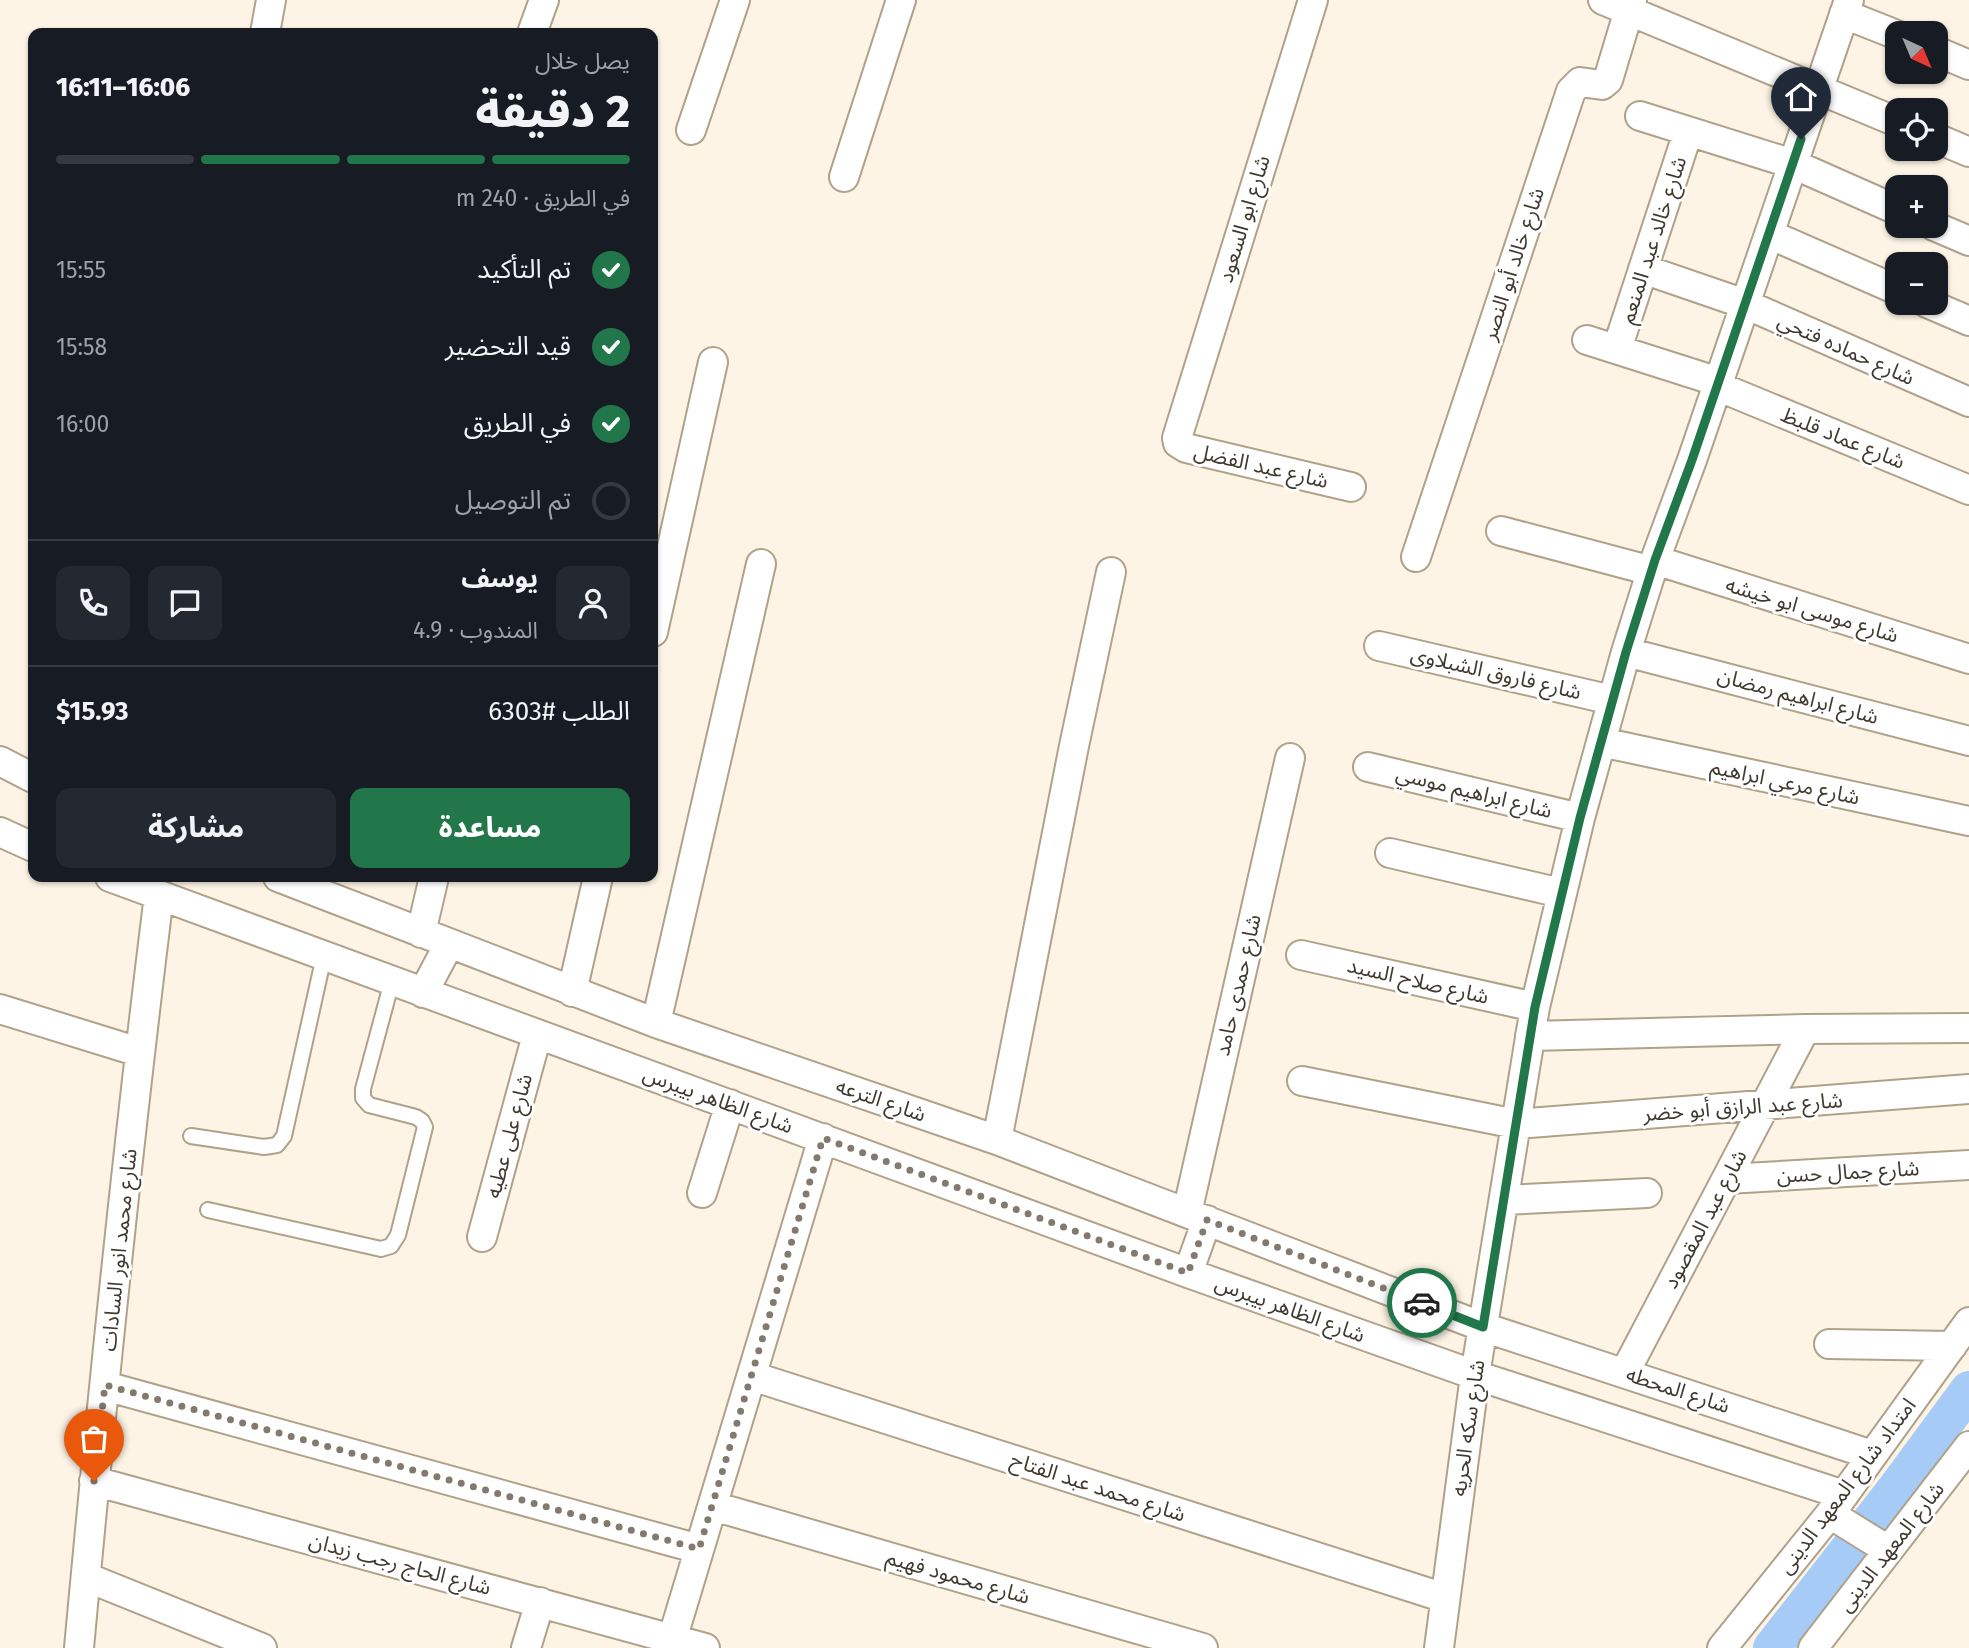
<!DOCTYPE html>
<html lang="ar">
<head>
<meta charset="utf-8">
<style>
	body { margin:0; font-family:"Fira Sans","Noto Sans Arabic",sans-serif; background:#242831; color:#f1f3f6; direction:rtl; height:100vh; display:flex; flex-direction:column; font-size:26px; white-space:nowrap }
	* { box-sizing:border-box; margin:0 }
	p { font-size:23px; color:#9ea1a6 }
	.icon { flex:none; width:38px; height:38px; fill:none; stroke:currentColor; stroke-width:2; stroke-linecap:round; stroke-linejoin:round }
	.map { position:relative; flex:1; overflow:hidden; direction:ltr }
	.drawer { position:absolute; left:28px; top:28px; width:630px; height:854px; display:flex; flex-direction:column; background:#171b24; border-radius:14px; box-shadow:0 2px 5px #0004; direction:rtl }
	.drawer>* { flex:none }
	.needle { width:46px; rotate:136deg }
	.buttons { position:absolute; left:1885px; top:21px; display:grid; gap:14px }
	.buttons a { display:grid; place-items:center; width:63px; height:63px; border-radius:14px; background:#171b24; box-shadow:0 2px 5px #0004; font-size:35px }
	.pin { position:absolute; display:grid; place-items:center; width:60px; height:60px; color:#fff; margin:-72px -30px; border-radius:50% 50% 50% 0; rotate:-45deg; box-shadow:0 0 7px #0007 }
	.pin .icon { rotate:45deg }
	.courier { position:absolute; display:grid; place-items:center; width:70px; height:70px; margin:-35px; border:5px solid #22774a; border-radius:50%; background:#fff; color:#222; box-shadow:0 2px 9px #0007 }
	.summary em { font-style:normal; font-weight:800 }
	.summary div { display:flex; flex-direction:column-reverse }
	.summary { display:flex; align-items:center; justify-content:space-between; height:119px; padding:0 28px }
	h1 { font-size:46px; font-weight:800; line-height:52px }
	.bar { display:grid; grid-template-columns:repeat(4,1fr); gap:10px 7px; align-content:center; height:84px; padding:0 28px }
	.bar i { height:9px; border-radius:5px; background:#363941 }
	.bar .on { background:#22774a }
	.bar p { grid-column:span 4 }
	.line { display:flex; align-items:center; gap:18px; padding:0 28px; border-top:2px solid #363941 }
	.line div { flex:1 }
	.round { display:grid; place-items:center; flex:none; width:74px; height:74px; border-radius:14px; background:#242831 }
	ol { padding:0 28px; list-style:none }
	li { display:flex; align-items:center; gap:21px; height:77px }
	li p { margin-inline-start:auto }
	li .icon { padding:7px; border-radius:50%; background:#22774a; color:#fff; stroke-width:4 }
	li:last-child { color:#9ea1a6 }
	li i { width:38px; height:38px; border:4px solid #363941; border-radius:50% }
	.action { display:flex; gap:14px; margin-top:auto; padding:14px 28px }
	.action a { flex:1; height:80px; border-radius:14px; background:#22774a; color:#fff; font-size:28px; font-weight:800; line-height:80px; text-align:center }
	.action a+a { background:#242831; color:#f1f3f6 }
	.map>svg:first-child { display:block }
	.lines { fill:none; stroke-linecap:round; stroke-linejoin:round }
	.canal { stroke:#a6cbf7; stroke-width:38 }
	.lane-casing { stroke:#b0a28a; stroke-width:18 }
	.street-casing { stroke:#b0a28a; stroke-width:32 }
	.lane { stroke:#fff; stroke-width:14 }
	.street { stroke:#fff; stroke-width:28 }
	.done { stroke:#827a6f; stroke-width:7; stroke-dasharray:0 12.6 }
	.route { stroke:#22774a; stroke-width:9 }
	.labels { text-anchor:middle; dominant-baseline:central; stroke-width:6; stroke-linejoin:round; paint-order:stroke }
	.street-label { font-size:21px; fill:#3f392f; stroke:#fff }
</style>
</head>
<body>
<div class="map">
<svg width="1969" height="1648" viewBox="0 0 1969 1648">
	<rect width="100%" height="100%" fill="#fdf4e5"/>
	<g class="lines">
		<!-- canal -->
		<path class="canal" d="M1772 1648 1896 1489 1969 1390"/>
		<defs>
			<path id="lane" d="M191 1136 264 1147 277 1145 284 1136 324 956
				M208 1210 381 1249 391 1246 398 1235 425 1127 422 1121 416 1117 369 1105 363 1098V1089L392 981"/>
			<path id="street" d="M1313 0 1177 438 1178 443 1186 448 1351 487
				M1603 0 1897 122
				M1844 14 1897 35
				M265 33 271 0
				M532 33 544 0
				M1936 51 1969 65
				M1640 116 1793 164 1897 210
				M691 130 735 0
				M1936 138 1969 152
				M844 177 901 0
				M1934 226 1969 241
				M1769 234 1897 290
				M1643 269 1745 304 1969 402
				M1927 303 1969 321
				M1587 340 1719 382
				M1617 349 1688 132
				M1717 386 1969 490
				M1501 531 1652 571
				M1416 557 1571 91 1580 82 1602 85 1608 80 1632 0
				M1655 560 1969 659
				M653 632 713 362
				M1379 646 1612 700
				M1626 652 1969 741
				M1601 742 1969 821
				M0 761 33 778
				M1368 767 1580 818
				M0 832 33 847
				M1390 853 1561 893
				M110 877 1188 1273 1475 1375 1844 1495
				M278 877 656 1023 997 1140 1483 1327 1872 1455
				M421 933 434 877
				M1301 955 1535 1007
				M572 992 598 877
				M423 993 449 944
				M0 1009 139 1052
				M656 1023 761 564
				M1530 1036 1805 1029 1969 1028
				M1302 1081 1516 1124 1969 1089
				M997 1140 1074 746 1111 572
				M1727 1179 1969 1165
				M702 1193 730 1104
				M1504 1200 1647 1193
				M1187 1213 1290 758
				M482 1237 537 1035
				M1188 1273 1207 1220
				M1829 1344 1952 1346
				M1625 1372 1805 1029
				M752 1376 1445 1598
				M105 1386 699 1549
				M94 1481 705 1648
				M713 1506 1203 1648
				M1830 1514 1888 1550
				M86 1577 262 1648
				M672 1640 823 1138
				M79 1648C102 1397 128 1145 159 895
				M526 1648 540 1602
				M1439 1648 1475 1375 1535 1007 1580 818 1626 652 1655 560 1692 460 1849 0
				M1722 1648 1830 1514 1969 1322
				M1813 1648 1969 1446"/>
		</defs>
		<!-- lane casing -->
		<use href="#lane" class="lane-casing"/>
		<!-- street casing -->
		<use href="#street" class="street-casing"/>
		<!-- lane -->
		<use href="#lane" class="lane"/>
		<!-- street -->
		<use href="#street" class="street"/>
	</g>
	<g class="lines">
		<!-- done -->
		<path class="done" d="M94 1481 105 1385 699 1549 823 1138 1188 1273 1207 1220 1422 1303"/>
		<!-- route -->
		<path class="route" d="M1422 1303 1483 1327 1535 1007 1580 818 1626 652 1655 560 1692 460 1801 139"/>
	</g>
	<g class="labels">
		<!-- street labels -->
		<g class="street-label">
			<text transform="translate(1244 219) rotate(-73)">شارع ابو السعود</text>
			<text transform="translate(1653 240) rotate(-72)">شارع خالد عبد المنعم</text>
			<text transform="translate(1513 264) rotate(-72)">شارع خالد أبو النصر</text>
			<text transform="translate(1846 349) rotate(24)">شارع حماده فتحي</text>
			<text transform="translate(1843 438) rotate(22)">شارع عماد قلبظ</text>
			<text transform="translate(1261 466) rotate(13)">شارع عبد الفضل</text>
			<text transform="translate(1812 610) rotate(17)">شارع موسى ابو خيشه</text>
			<text transform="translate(1496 673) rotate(13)">شارع فاروق الشبلاوى</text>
			<text transform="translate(1798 696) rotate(15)">شارع ابراهيم رمضان</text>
			<text transform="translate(1785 782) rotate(12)">شارع مرعي ابراهيم</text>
			<text transform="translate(1474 792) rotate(14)">شارع ابراهيم موسي</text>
			<text transform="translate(1418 981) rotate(13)">شارع صلاح السيد</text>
			<text transform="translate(1238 985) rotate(-77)">شارع حمدى حامد</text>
			<text transform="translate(718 1100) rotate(20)">شارع الظاهر بيبرس</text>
			<text transform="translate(881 1100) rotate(19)">شارع الترعه</text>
			<text transform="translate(1743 1107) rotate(-4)">شارع عبد الرازق أبو خضر</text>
			<text transform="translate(509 1136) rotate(-75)">شارع على عطيه</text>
			<text transform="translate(1848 1172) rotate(-3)">شارع جمال حسن</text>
			<text transform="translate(1705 1219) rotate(-62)">شارع عبد المقصود</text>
			<text transform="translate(119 1250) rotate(-84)">شارع محمد انور السادات</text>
			<text transform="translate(1290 1309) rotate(20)">شارع الظاهر بيبرس</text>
			<text transform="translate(1678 1390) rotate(18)">شارع المحطه</text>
			<text transform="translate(1468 1428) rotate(-82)">شارع سكه الحريه</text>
			<text transform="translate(1847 1486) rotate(-53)">امتداد شارع المعهد الدينى</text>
			<text transform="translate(1098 1487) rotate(18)">شارع محمد عبد الفتاح</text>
			<text transform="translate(1891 1547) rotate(-52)">شارع المعهد الدينى</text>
			<text transform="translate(400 1564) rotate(15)">شارع الحاج رجب زيدان</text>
			<text transform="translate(958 1577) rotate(16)">شارع محمود فهيم</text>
		</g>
	</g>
</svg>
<div class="buttons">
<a><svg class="needle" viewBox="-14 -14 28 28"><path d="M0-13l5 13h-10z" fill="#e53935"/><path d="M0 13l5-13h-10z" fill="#9ea1a6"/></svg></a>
<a><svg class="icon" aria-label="locate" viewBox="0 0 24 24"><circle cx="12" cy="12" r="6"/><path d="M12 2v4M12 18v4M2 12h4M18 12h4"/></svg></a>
<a>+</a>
<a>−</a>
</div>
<div class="pin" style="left:94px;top:1481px;background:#ea580c"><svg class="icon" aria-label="bag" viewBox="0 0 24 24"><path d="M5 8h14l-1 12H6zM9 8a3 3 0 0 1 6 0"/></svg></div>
<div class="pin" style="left:1801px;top:139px;background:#1f2937"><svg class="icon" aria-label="home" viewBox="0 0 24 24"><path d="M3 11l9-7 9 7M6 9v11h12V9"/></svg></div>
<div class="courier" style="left:1422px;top:1303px"><svg class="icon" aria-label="car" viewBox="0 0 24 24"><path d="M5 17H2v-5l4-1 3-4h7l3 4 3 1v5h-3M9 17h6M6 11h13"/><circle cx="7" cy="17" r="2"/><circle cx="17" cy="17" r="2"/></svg></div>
<section class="drawer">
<div class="summary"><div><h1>2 دقيقة</h1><p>يصل خلال</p></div><em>16:06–16:11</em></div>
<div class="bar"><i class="on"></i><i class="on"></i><i class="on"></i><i></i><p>في الطريق · 240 m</p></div>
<ol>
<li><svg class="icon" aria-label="check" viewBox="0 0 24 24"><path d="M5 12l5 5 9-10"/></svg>تم التأكيد<p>15:55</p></li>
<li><svg class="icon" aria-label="check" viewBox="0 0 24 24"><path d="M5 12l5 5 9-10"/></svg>قيد التحضير<p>15:58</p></li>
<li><svg class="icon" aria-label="check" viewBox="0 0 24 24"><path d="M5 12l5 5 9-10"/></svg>في الطريق<p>16:00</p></li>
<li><i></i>تم التوصيل</li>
</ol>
<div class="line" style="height:126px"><a class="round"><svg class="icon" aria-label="person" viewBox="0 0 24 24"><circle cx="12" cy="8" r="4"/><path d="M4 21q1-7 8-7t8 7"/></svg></a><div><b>يوسف</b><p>المندوب · 4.9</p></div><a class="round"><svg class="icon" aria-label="chat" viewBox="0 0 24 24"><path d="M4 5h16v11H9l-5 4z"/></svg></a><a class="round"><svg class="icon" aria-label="phone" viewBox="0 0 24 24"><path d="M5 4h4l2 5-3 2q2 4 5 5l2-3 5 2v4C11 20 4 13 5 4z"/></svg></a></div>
<div class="line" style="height:91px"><div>الطلب #6303</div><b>$15.93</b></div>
<div class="action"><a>مساعدة</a><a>مشاركة</a></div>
</section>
</div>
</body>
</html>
